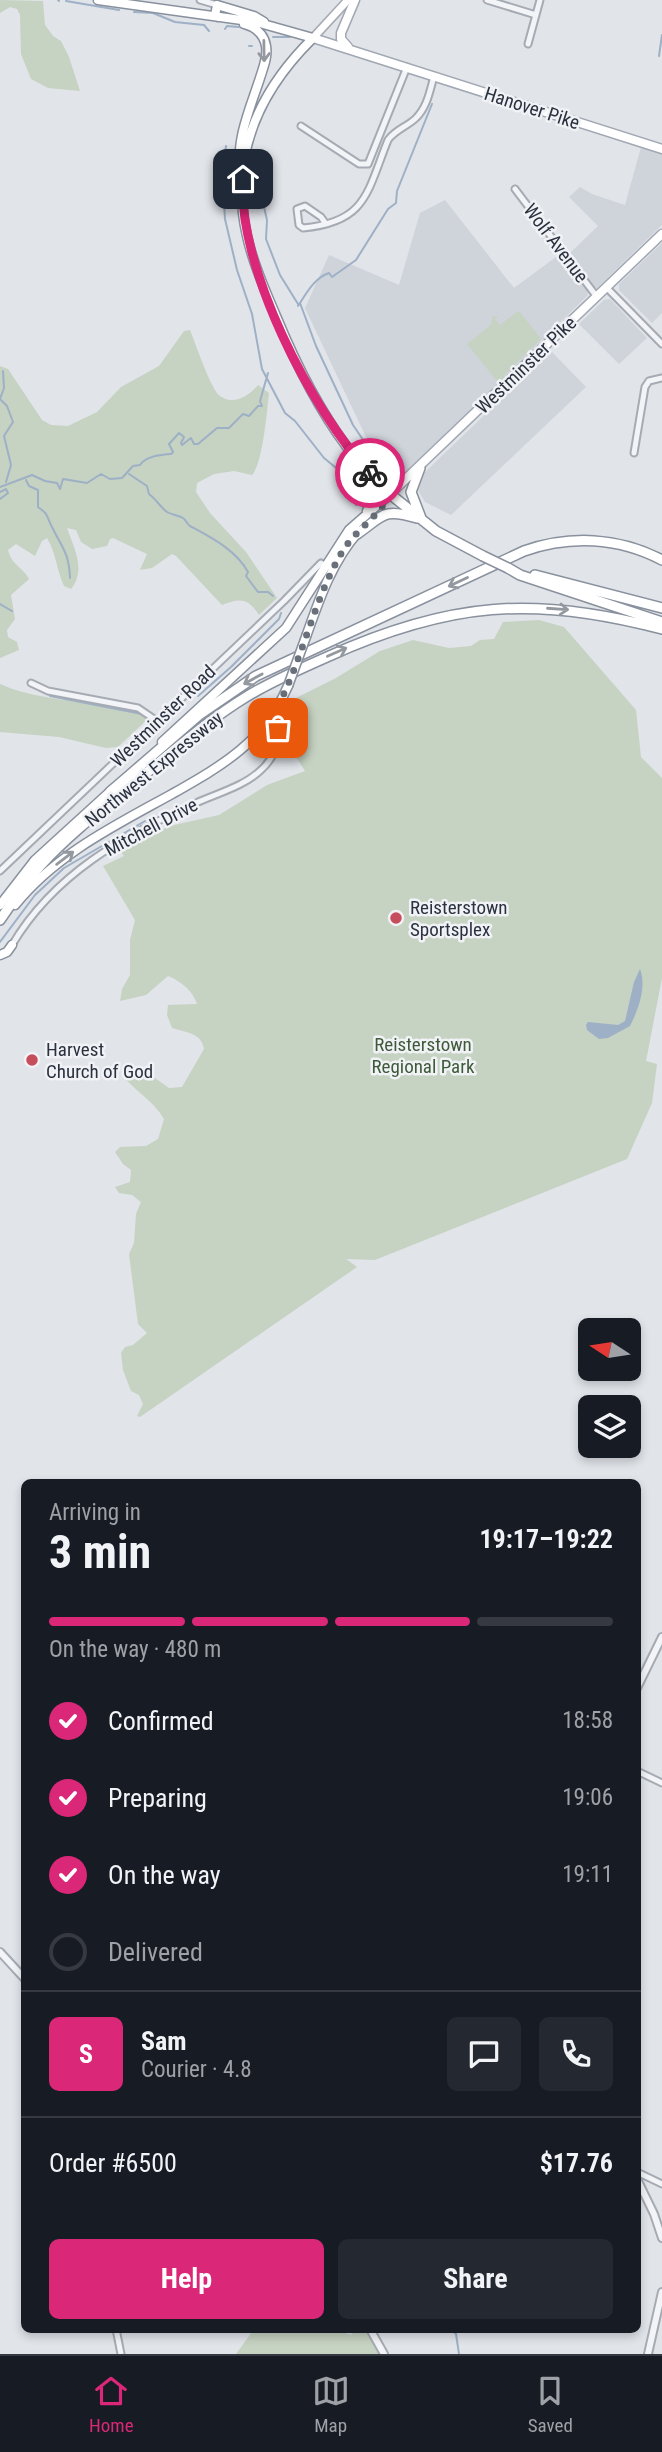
<!DOCTYPE html>
<html lang="en">
<head>
<meta charset="utf-8">
<style>
	body { margin:0; font-family:"Roboto Condensed",sans-serif; background:#242831; color:#f1f3f6; height:100vh; display:flex; flex-direction:column; font-size:26px; white-space:nowrap }
	* { box-sizing:border-box; margin:0 }
	p { font-size:23px; color:#9ea1a6 }
	.icon { flex:none; width:38px; height:38px; fill:none; stroke:currentColor; stroke-width:2; stroke-linecap:round; stroke-linejoin:round }
	.map { position:relative; flex:1; overflow:hidden }
	.details { position:absolute; left:21px; top:1479px; width:620px; height:854px; display:flex; flex-direction:column; background:#171b24; border-radius:10px; box-shadow:0 4px 10px #0003 }
	.details>* { flex:none }
	.needle { width:46px; rotate:282deg }
	.fabs { position:absolute; left:578px; top:1318px; display:grid; gap:14px }
	.fabs a { display:grid; place-items:center; width:63px; height:63px; border-radius:10px; background:#171b24; box-shadow:0 4px 10px #0003; font-size:35px }
	.pin { position:absolute; display:grid; place-items:center; width:60px; height:60px; color:#fff; margin:-30px; border-radius:14px; box-shadow:0 4px 10px #0006 }
	.courier { position:absolute; display:grid; place-items:center; width:70px; height:70px; margin:-35px; border:5px solid #db2777; border-radius:50%; background:#fff; color:#222; box-shadow:0 2px 9px #0007 }
	.headline em { font-style:normal; font-weight:700 }
	.headline div { display:flex; flex-direction:column-reverse }
	.headline { display:flex; align-items:center; justify-content:space-between; height:119px; padding:0 28px }
	h1 { font-size:46px; font-weight:700; line-height:52px }
	.bar { display:grid; grid-template-columns:repeat(4,1fr); gap:10px 7px; align-content:center; height:84px; padding:0 28px }
	.bar i { height:9px; border-radius:5px; background:#363941 }
	.bar .selected { background:#db2777 }
	.bar p { grid-column:span 4 }
	.line { display:flex; align-items:center; gap:18px; padding:0 28px; border-top:2px solid #363941 }
	.line div { flex:1 }
	.round { display:grid; place-items:center; flex:none; width:74px; height:74px; border-radius:10px; background:#242831 }
	ol { padding:0 28px; list-style:none }
	li { display:flex; align-items:center; gap:21px; height:77px }
	li p { margin-inline-start:auto }
	li .icon { padding:7px; border-radius:50%; background:#db2777; color:#fff; stroke-width:4 }
	li:last-child { color:#9ea1a6 }
	li i { width:38px; height:38px; border:4px solid #363941; border-radius:50% }
	.cta { display:flex; gap:14px; margin-top:auto; padding:14px 28px }
	.cta a { flex:1; height:80px; border-radius:10px; background:#db2777; color:#fff; font-size:28px; font-weight:700; line-height:80px; text-align:center }
	.cta a+a { background:#242831; color:#f1f3f6 }
	.tab-bar { display:flex; justify-content:space-around; align-items:center; height:98px; border-top:2px solid #363941; background:#171b24; font-size:19px; color:#9ea1a6 }
	.tab-bar a { display:grid; justify-items:center; gap:4px }
	.tab-bar .selected { color:#db2777 }
	.map>svg:first-child { display:block }
	.built { fill:#cfd3da }
	.green { fill:#c6d2c2 }
	.water { fill:#9eb0c6 }
	.lines { fill:none; stroke-linecap:round; stroke-linejoin:round }
	.stream { stroke:#9eb0c6; stroke-width:2 }
	.minor-casing { stroke:#a6abb3; stroke-width:9 }
	.tertiary-casing { stroke:#a6abb3; stroke-width:10 }
	.secondary-casing { stroke:#a6abb3; stroke-width:10 }
	.primary-casing { stroke:#a1a8b3; stroke-width:11 }
	.trunk-casing { stroke:#89919e; stroke-width:11 }
	.motorway-casing { stroke:#89919e; stroke-width:12 }
	.minor { stroke:#f3f4f7; stroke-width:5 }
	.tertiary { stroke:#f3f4f7; stroke-width:6 }
	.secondary { stroke:#fff; stroke-width:7 }
	.primary { stroke:#fff; stroke-width:8 }
	.trunk { stroke:#fff; stroke-width:8 }
	.motorway { stroke:#fff; stroke-width:9 }
	.trunk-bridge-casing { stroke:#89919e; stroke-width:11; stroke-linecap:butt }
	.motorway-bridge-casing { stroke:#89919e; stroke-width:12; stroke-linecap:butt }
	.trunk-bridge { stroke:#fff; stroke-width:8 }
	.motorway-bridge { stroke:#fff; stroke-width:9 }
	.oneway { stroke:#94989f }
	.done { stroke:#6a707a; stroke-width:7; stroke-dasharray:0 12.6 }
	.route { stroke:#db2777; stroke-width:9 }
	.poi-dot { fill:#c64e5c; stroke:#f0f2f6; stroke-width:2.5 }
	.labels { text-anchor:middle; dominant-baseline:central; stroke-width:5; stroke-linejoin:round; paint-order:stroke }
	.street-label { font-size:19px; fill:#2a313f; stroke:#f0f2f6 }
	.poi-label { font-size:19px; fill:#2a313f; stroke:#f0f2f6; text-anchor:start }
	.park-label { font-size:19px; fill:#3e5a38; stroke:#f0f2f6 }
</style>
</head>
<body>
<div class="map">
<svg width="662" height="2354" viewBox="0 0 662 2354">
	<rect width="100%" height="100%" fill="#e1e4e9"/>
	<!-- built -->
	<path class="built" d="M641 147 662 154V225L597 288 591 287 568 255 598 226 569 197 580 187 592 194 625 205Z
		M445 200 514 288 560 254 587 290 588 295 402 479 391 468 366 437 305 308 329 255 399 285 420 213Z
		M662 243V313L652 323 619 290V284Z
		M610 299 647 338 619 364 579 324 604 300Z
		M551 351 586 387 451 515 425 502 415 485 424 473Z"/>
	<!-- green -->
	<path class="green" d="M0 0 43 1 45 25 53 36 61 41 69 57 80 91 48 88 31 79 21 54 20 15 17 9 10 7 0 13Z
		M517 312H520L541 339 504 375 505 378 498 382 467 344 491 325 493 316 498 317 495 319 500 325Z
		M190 330C195 342 211 390 220 396 234 406 249 396 258 385L269 393C267 410 263 463 252 475L234 471 214 474 197 483 196 492 210 513 246 552 277 598 259 615C248 598 240 598 222 605L176 556 172 554 152 568 140 570 147 554 113 538 110 539 107 546 92 549 81 542 76 530 67 528C73 546 87 570 71 589L64 586C57 571 56 553 47 538L42 541 35 556 16 544 8 550C12 566 23 567 29 579L11 595 15 619 7 630 8 637 17 642 19 650 0 658V366L8 369 42 420 51 425 68 426 97 412 121 387 159 366 184 331Z
		M539 620 564 627 636 710 641 757 662 778V978L646 1061 657 1064 652 1103 627 1159 375 1260 346 1259 357 1267 140 1417 137 1416 143 1404 139 1395 131 1391 123 1370 121 1353 125 1347 133 1345 147 1333 138 1324 129 1254 134 1243 136 1214 141 1202 132 1195 119 1193 115 1187 130 1182 131 1170 123 1164 115 1152 120 1147 146 1146 158 1139 164 1119C154 1101 136 1092 123 1076L132 1071 152 1076 169 1088 182 1087 204 1049C202 1033 185 1032 172 1028L167 1015 168 1005 197 1004C193 991 181 981 168 976L146 995 120 1001 122 989 130 975V940L135 920 103 866 124 856 119 849 170 826 219 815 267 785 305 771 288 744 290 731 286 719 296 698 336 678 380 651 413 640 449 648 471 646 480 640 494 639 503 622Z
		M0 684C29 697 62 699 92 704 113 708 131 713 152 715L118 747 106 748 59 737 0 732Z
		M254 2329H332L352 2335 349 2329H365L379 2354H236Z"/>
	<!-- water -->
	<path class="water" d="M640 969C647 987 638 1010 630 1026L608 1038 599 1039 587 1030 586 1025 588 1022 618 1025 625 1021 634 982Z"/>
	<g class="lines">
		<!-- stream -->
		<path class="stream" d="M58 0 59 1
			M66 1 119 10
			M134 12 153 13 175 22 204 25 209 31
			M225 29 227 26 239 27
			M273 37H290
			M249 46H252
			M659 56 662 35
			M226 146 222 173 225 219 237 270 252 314 262 369 285 413 295 421 324 458 341 472 349 485 356 505
			M259 153 260 190 267 220 266 239 280 275 298 304
			M300 303 316 346 353 425 372 453 390 474
			M298 306C306 294 314 278 329 273L332 277 356 260 388 209 396 203 397 191 432 104
			M3 371 4 388 0 399 7 406 13 422 4 436 11 465 6 482
			M129 474 147 486 149 494C157 500 160 507 167 512 172 515 178 515 183 518 186 520 187 524 190 526 212 538 236 550 248 572L246 576 258 592H268L273 596
			M26 480 29 486 38 490V507C49 515 46 515 51 525 62 548 69 552 70 578
			M0 487 32 475 45 481 57 483 60 489 63 479 87 483 101 474 110 479 122 478 133 466 140 465C146 456 160 455 171 454L173 452 169 444 179 433 184 437 181 443 182 445 191 438 194 444H198L217 428H229L243 414 249 416 258 406H262L260 401 268 373
			M0 492 6 489 8 493 0 499
			M0 604 12 611
			M50 696 142 714
			M198 696 231 667 279 619 281 613
			M0 942 35 895 64 868 145 821
			M451 2329 456 2334 459 2354"/>
		<defs>
			<path id="minor" d="M200 0 217 5
				M487 0 536 15
				M528 44 540 0
				M301 126 359 164H368L407 67
				M515 189 597 297
				M326 224 321 217 305 206 297 209 299 225 303 228C367 222 367 192 388 140 395 130 406 127 415 119 427 108 430 91 434 76
				M607 288 662 344
				M634 453 645 387 649 381 662 378
				M31 683 48 691 138 708 157 721
				M0 871 284 601 321 563 325 566
				M12 945C54 874 123 836 196 803 218 793 245 786 262 769 278 754 281 735 273 715
				M637 1771 662 1783
				M637 2172 662 2184
				M116 2329 121 2354"/>
			<path id="tertiary" d="M637 1688 662 1637
				M0 1952 24 1978
				M637 2179 654 2214 662 2238
				M370 2329 384 2354
				M648 2354 662 2292"/>
			<path id="secondary" d="M313 38 348 0"/>
			<path id="primary" d="M313 38 662 149
				M348 47 341 39V33L355 0
				M390 494 662 234"/>
			<path id="trunk" d="M98 0 256 22 313 38C258 92 229 158 247 236 253 263 265 290 276 316 295 362 317 407 347 447 359 464 376 479 390 494
				M218 17 215 16 217 5 254 16 264 22
				M241 170C235 141 251 106 260 78 263 68 268 57 266 46 264 34 255 27 244 24
				M351 454 355 470 371 490V504L367 511
				M307 634C320 597 333 560 359 531
				M162 742 286 628 349 530 390 494
				M0 905 35 860 114 788
				M15 905C56 854 116 825 172 794 223 765 264 742 288 686
				M0 955 7 952 12 945"/>
			<path id="motorway" d="M420 468 411 492 421 518
				M390 494 436 531 483 556
				M357 534C384 515 383 508 417 518
				M508 568 520 575 662 622
				M535 575 662 608
				M110 792 199 715 256 676 524 551C570 535 618 537 662 560
				M0 920C13 901 26 882 41 865 72 831 110 803 145 774 178 747 210 719 246 697 272 681 300 669 327 657 448 602 534 595 662 629"/>
		</defs>
		<!-- minor casing -->
		<use href="#minor" class="minor-casing"/>
		<!-- tertiary casing -->
		<use href="#tertiary" class="tertiary-casing"/>
		<!-- secondary casing -->
		<use href="#secondary" class="secondary-casing"/>
		<!-- primary casing -->
		<use href="#primary" class="primary-casing"/>
		<!-- trunk casing -->
		<use href="#trunk" class="trunk-casing"/>
		<!-- motorway casing -->
		<use href="#motorway" class="motorway-casing"/>
		<!-- minor -->
		<use href="#minor" class="minor"/>
		<!-- tertiary -->
		<use href="#tertiary" class="tertiary"/>
		<!-- secondary -->
		<use href="#secondary" class="secondary"/>
		<!-- primary -->
		<use href="#primary" class="primary"/>
		<!-- trunk -->
		<use href="#trunk" class="trunk"/>
		<!-- motorway -->
		<use href="#motorway" class="motorway"/>
		<defs>
			<path id="trunk-bridge" d="M288 686 307 634"/>
			<path id="motorway-bridge" d="M483 556 508 568"/>
		</defs>
		<!-- trunk-bridge casing -->
		<use href="#trunk-bridge" class="trunk-bridge-casing"/>
		<!-- motorway-bridge casing -->
		<use href="#motorway-bridge" class="motorway-bridge-casing"/>
		<!-- trunk-bridge -->
		<use href="#trunk-bridge" class="trunk-bridge"/>
		<!-- motorway-bridge -->
		<use href="#motorway-bridge" class="motorway-bridge"/>
	</g>
	<!-- one-way arrows -->
	<defs><path id="oneway-shaft" d="M-6 0H5M1.5-3L5.5 0L1.5 3" fill="none" stroke-width="1.6" stroke-linecap="round" stroke-linejoin="round" transform="scale(1.75)"/></defs>
	<g class="oneway">
		<use href="#oneway-shaft" transform="translate(264 51) rotate(89)"/>
		<use href="#oneway-shaft" transform="translate(458 582) rotate(155)"/>
		<use href="#oneway-shaft" transform="translate(558 609) rotate(4)"/>
		<use href="#oneway-shaft" transform="translate(337 652) rotate(-24)"/>
		<use href="#oneway-shaft" transform="translate(253 679) rotate(151)"/>
		<use href="#oneway-shaft" transform="translate(65 858) rotate(-37)"/>
	</g>
	<g class="lines">
		<!-- done -->
		<path class="done" d="M278 728 273 715C302 664 312 603 342 552 355 530 379 517 390 494L370 473"/>
		<!-- route -->
		<path class="route" d="M243 179C237 266 311 410 370 473"/>
	</g>
	<!-- markers -->
	<g class="poi-dot">
		<circle cx="396" cy="918" r="7"/>
		<circle cx="32" cy="1060" r="7"/>
	</g>
	<g class="labels">
		<!-- street labels -->
		<g class="street-label">
			<text transform="translate(532 108) rotate(18)">Hanover Pike</text>
			<text transform="translate(556 243) rotate(53)">Wolf Avenue</text>
			<text transform="translate(526 365) rotate(-44)">Westminster Pike</text>
			<text transform="translate(163 716) rotate(-44)">Westminster Road</text>
			<text transform="translate(154 769) rotate(-39)">Northwest Expressway</text>
			<text transform="translate(151 827) rotate(-28)">Mitchell Drive</text>
		</g>
		<!-- poi labels -->
		<g class="poi-label">
			<text x="410" y="907">Reisterstown<tspan x="410" dy="22">Sportsplex</tspan></text>
			<text x="46" y="1049">Harvest<tspan x="46" dy="22">Church of God</tspan></text>
		</g>
		<!-- park labels -->
		<g class="park-label">
			<text x="423" y="1044">Reisterstown<tspan x="423" dy="22">Regional Park</tspan></text>
		</g>
	</g>
</svg>
<div class="fabs">
<a><svg class="needle" viewBox="-14 -14 28 28"><path d="M0-13l5 13h-10z" fill="#e53935"/><path d="M0 13l5-13h-10z" fill="#9ea1a6"/></svg></a>
<a><svg class="icon" aria-label="layers" viewBox="0 0 24 24"><path d="M12 4l9 5-9 5-9-5zM3 14l9 5 9-5"/></svg></a>
</div>
<div class="pin" style="left:278px;top:728px;background:#ea580c"><svg class="icon" aria-label="bag" viewBox="0 0 24 24"><path d="M5 8h14l-1 12H6zM9 8a3 3 0 0 1 6 0"/></svg></div>
<div class="pin" style="left:243px;top:179px;background:#1f2937"><svg class="icon" aria-label="home" viewBox="0 0 24 24"><path d="M3 11l9-7 9 7M6 9v11h12V9"/></svg></div>
<div class="courier" style="left:370px;top:473px"><svg class="icon" aria-label="bike" viewBox="0 0 24 24"><circle cx="6" cy="16" r="4"/><circle cx="18" cy="16" r="4"/><path d="M6 16l4-8h5l3 8M10 8l3 8H6M13 5h3"/></svg></div>
<section class="details">
<div class="headline"><div><h1>3 min</h1><p>Arriving in</p></div><em>19:17–19:22</em></div>
<div class="bar"><i class="selected"></i><i class="selected"></i><i class="selected"></i><i></i><p>On the way · 480 m</p></div>
<ol>
<li><svg class="icon" aria-label="check" viewBox="0 0 24 24"><path d="M5 12l5 5 9-10"/></svg>Confirmed<p>18:58</p></li>
<li><svg class="icon" aria-label="check" viewBox="0 0 24 24"><path d="M5 12l5 5 9-10"/></svg>Preparing<p>19:06</p></li>
<li><svg class="icon" aria-label="check" viewBox="0 0 24 24"><path d="M5 12l5 5 9-10"/></svg>On the way<p>19:11</p></li>
<li><i></i>Delivered</li>
</ol>
<div class="line" style="height:126px"><b class="round" style="background:#db2777;color:#fff">S</b><div><b>Sam</b><p>Courier · 4.8</p></div><a class="round"><svg class="icon" aria-label="chat" viewBox="0 0 24 24"><path d="M4 5h16v11H9l-5 4z"/></svg></a><a class="round"><svg class="icon" aria-label="phone" viewBox="0 0 24 24"><path d="M5 4h4l2 5-3 2q2 4 5 5l2-3 5 2v4C11 20 4 13 5 4z"/></svg></a></div>
<div class="line" style="height:91px"><div>Order #6500</div><b>$17.76</b></div>
<div class="cta"><a>Help</a><a>Share</a></div>
</section>
</div>
<nav class="tab-bar">
<a class="selected"><svg class="icon" aria-label="home" viewBox="0 0 24 24"><path d="M3 11l9-7 9 7M6 9v11h12V9"/></svg>Home</a>
<a><svg class="icon" aria-label="map" viewBox="0 0 24 24"><path d="M3 6l6-2 6 2 6-2v14l-6 2-6-2-6 2zM9 4v14M15 6v14"/></svg>Map</a>
<a><svg class="icon" aria-label="saved" viewBox="0 0 24 24"><path d="M7 4h10v16l-5-4-5 4z"/></svg>Saved</a>
</nav>
</body>
</html>
